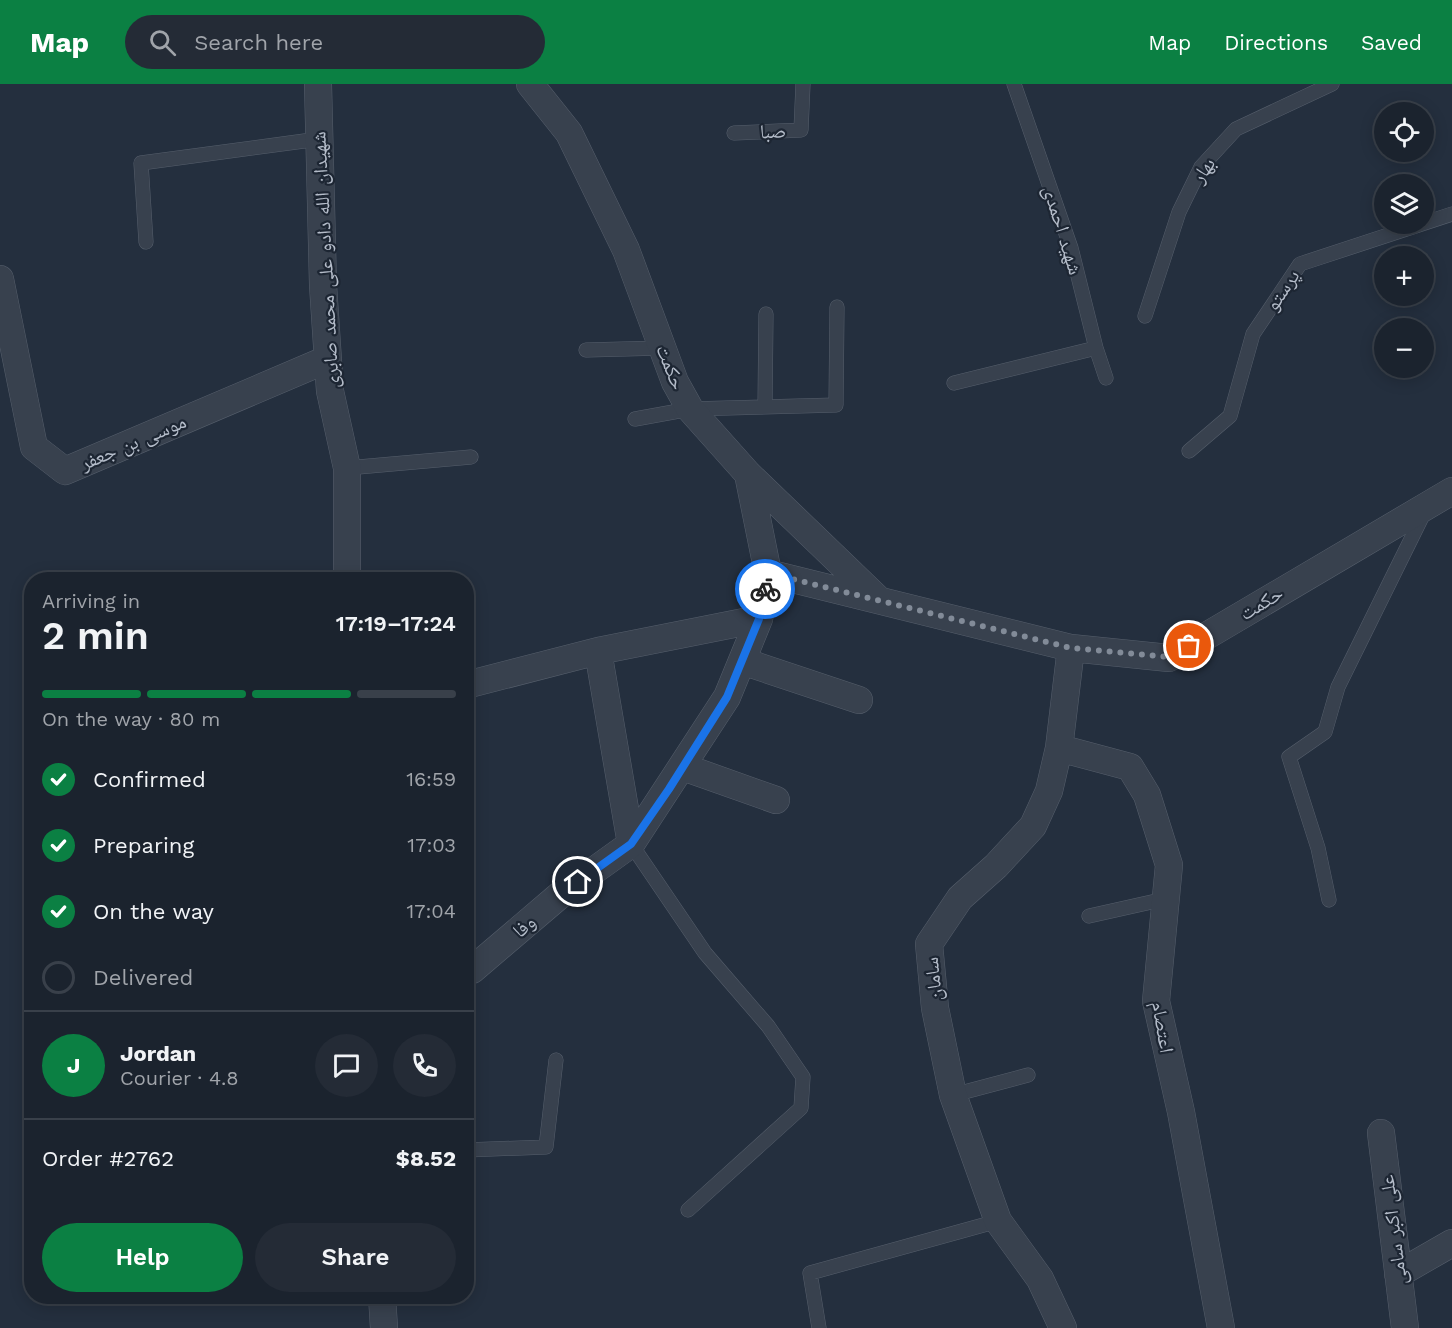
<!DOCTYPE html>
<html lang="en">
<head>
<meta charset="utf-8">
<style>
	body { margin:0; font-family:"Work Sans","Noto Naskh Arabic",sans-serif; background:#242b36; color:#f1f3f6; height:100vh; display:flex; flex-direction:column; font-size:22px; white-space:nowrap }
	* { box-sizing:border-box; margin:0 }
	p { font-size:20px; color:#a0a4aa }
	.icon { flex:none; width:33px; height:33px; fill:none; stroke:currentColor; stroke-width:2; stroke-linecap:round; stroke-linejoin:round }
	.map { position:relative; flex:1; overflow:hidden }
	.details { position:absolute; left:24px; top:488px; width:450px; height:732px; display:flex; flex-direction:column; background:#1b232e; border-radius:24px; box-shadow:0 3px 15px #0003,0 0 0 2px #39404a }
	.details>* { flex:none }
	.controls { position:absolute; left:1374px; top:18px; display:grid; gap:12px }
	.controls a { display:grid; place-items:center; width:60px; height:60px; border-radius:50%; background:#1b232e; box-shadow:0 3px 15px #0003,0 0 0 2px #39404a; font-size:30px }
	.pin { position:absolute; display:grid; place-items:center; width:51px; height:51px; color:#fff; margin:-26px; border:3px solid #fff; border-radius:50%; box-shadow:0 2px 6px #0007 }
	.courier { position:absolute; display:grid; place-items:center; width:60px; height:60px; margin:-30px; border:4px solid #1a73e8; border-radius:50%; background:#fff; color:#222; box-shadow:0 2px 8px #0007 }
	.headline em { font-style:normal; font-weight:600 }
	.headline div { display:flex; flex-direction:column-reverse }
	.headline { display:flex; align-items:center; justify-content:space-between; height:102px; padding:0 18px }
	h1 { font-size:39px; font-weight:600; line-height:45px }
	.bar { display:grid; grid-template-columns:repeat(4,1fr); gap:9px 6px; align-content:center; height:72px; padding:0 18px }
	.bar i { height:8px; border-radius:4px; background:#39404a }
	.bar .selected { background:#0b8043 }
	.bar p { grid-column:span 4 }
	.line { display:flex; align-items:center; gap:15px; padding:0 18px; border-top:2px solid #39404a }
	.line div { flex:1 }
	.round { display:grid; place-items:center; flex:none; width:63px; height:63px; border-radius:32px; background:#242b36 }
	ol { padding:0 18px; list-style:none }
	li { display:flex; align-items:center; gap:18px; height:66px }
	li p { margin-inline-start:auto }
	li .icon { padding:6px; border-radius:50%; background:#0b8043; color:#fff; stroke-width:4 }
	li:last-child { color:#a0a4aa }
	li i { width:33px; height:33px; border:3px solid #39404a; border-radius:50% }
	.primary-button { display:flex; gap:12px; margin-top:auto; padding:12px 18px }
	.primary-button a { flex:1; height:69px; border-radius:36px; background:#0b8043; color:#fff; font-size:24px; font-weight:600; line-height:69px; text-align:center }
	.primary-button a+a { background:#242b36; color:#f1f3f6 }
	header { display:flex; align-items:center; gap:36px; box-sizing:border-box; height:84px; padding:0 30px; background:#0b8043; color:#fff }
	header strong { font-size:28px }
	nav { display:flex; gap:33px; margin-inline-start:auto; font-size:21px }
	.search { width:420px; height:54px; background:#242b36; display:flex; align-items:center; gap:15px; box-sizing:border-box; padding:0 21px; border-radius:33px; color:#a0a4aa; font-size:22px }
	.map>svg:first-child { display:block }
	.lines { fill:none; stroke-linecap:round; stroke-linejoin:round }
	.lane-casing { stroke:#565f6c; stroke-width:15 }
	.street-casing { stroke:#565f6c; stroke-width:28 }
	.lane { stroke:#38414e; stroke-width:14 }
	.street { stroke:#38414e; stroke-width:27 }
	.done { stroke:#828b98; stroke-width:6; stroke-dasharray:0 10.8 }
	.route { stroke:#1a73e8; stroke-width:8 }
	.labels { text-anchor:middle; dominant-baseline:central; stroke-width:4.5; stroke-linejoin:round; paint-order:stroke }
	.street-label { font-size:20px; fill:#b4bcc9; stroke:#1d2633 }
</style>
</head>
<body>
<header>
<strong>Map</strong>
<div class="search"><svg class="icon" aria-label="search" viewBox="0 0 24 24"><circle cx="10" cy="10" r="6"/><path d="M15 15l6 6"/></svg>Search here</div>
<nav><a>Map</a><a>Directions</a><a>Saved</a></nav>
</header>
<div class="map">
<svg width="1452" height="1244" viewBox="0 0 1452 1244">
	<rect width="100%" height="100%" fill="#242f3e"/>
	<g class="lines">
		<defs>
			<path id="lane" d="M1014 0 1071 164 1096 264 1106 294
				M734 49 801 46 803 0
				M146 158 141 79 319 55
				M1145 232 1179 128 1201 83 1236 45 1332 0
				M586 266 662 264
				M954 299 1096 264
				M765 323 766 230
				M635 335 690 325 836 321 837 223
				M1189 367 1230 332 1253 250 1300 180 1452 130
				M347 384 471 373
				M631 760 705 869 768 942 803 993 801 1024 688 1126
				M1329 816 1318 764 1289 673 1325 648 1338 603 1425 427
				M1089 832 1165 815
				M953 1011 1028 991
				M466 1066 546 1063 556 976
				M819 1244 810 1189 998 1137"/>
			<path id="street" d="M318 0 323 201 330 307 347 384V495
				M530 0 569 49 626 166 675 298 690 325 748 390 878 515
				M0 195 34 363 65 387 328 275
				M768 489 1071 564 1169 574 1452 407
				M598 567 631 760
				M742 577 859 616
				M466 601 598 567 759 535
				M1059 664 1130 683 1147 711 1169 781 1156 917 1181 1028 1221 1244
				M683 683 776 716
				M466 887 472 886 560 811 631 760 727 613 759 535 768 489 748 390
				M1381 1049 1405 1244
				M1398 1190 1452 1159
				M382 1212 384 1244
				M1063 1244 1040 1195 998 1137 953 1011 935 924 929 860 960 814 996 782 1033 742 1049 707 1059 664 1071 564"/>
		</defs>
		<!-- lane casing -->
		<use href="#lane" class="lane-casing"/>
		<!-- street casing -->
		<use href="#street" class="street-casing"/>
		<!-- lane -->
		<use href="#lane" class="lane"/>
		<!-- street -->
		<use href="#street" class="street"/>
	</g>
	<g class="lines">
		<!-- done -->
		<path class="done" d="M765 505 768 489 1071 564 1169 573 1189 562"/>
		<!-- route -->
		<path class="route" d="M578 798 631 760 669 705 727 613 759 535 765 505"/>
	</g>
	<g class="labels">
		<!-- street labels -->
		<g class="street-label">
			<text transform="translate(773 47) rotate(-2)">صبا</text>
			<text transform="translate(1203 86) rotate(-56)">بهار</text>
			<text transform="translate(1063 146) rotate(73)">شهید احمدی</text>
			<text transform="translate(325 176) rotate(-93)">شهیدان الله دادو علی محمد صابری</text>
			<text transform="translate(1282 206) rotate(-56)">پرستو</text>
			<text transform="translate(671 283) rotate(68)">حکمت</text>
			<text transform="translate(133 358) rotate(-23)">موسی بن جعفر</text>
			<text transform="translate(1261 519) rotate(-31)">حکمت</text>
			<text transform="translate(524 842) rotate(-40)">وفا</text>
			<text transform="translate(933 895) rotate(-96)">سامان</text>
			<text transform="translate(1163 943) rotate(80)">اعتصام</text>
			<text transform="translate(1393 1146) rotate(-97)">علی اکبر سامی</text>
		</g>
	</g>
</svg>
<div class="controls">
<a><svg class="icon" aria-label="locate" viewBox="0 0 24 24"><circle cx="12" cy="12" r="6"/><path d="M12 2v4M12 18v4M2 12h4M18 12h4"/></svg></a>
<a><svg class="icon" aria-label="layers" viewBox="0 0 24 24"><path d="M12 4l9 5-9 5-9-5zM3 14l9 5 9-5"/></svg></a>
<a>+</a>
<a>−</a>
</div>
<div class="pin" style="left:1189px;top:562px;background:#ea580c"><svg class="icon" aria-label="bag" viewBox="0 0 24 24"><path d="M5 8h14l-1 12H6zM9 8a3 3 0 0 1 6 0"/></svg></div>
<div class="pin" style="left:578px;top:798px;background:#1f2937"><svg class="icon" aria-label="home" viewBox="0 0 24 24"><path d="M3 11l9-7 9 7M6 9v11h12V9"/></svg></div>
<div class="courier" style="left:765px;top:505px"><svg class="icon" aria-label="bike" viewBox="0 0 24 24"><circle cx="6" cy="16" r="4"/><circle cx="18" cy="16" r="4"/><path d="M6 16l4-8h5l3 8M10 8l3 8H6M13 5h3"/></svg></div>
<section class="details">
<div class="headline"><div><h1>2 min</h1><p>Arriving in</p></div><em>17:19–17:24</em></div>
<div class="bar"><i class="selected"></i><i class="selected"></i><i class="selected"></i><i></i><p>On the way · 80 m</p></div>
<ol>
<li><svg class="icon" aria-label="check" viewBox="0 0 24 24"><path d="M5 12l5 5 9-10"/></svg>Confirmed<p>16:59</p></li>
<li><svg class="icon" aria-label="check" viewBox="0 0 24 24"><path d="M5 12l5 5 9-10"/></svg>Preparing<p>17:03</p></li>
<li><svg class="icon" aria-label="check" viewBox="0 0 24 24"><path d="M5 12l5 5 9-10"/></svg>On the way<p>17:04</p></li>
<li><i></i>Delivered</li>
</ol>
<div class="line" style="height:108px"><b class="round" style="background:#0b8043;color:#fff">J</b><div><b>Jordan</b><p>Courier · 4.8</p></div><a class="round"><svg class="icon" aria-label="chat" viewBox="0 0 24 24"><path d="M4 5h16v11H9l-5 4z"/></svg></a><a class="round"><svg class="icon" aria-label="phone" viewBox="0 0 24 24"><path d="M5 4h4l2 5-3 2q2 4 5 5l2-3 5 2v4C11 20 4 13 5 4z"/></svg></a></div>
<div class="line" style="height:78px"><div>Order #2762</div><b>$8.52</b></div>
<div class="primary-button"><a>Help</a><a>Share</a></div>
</section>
</div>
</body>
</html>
